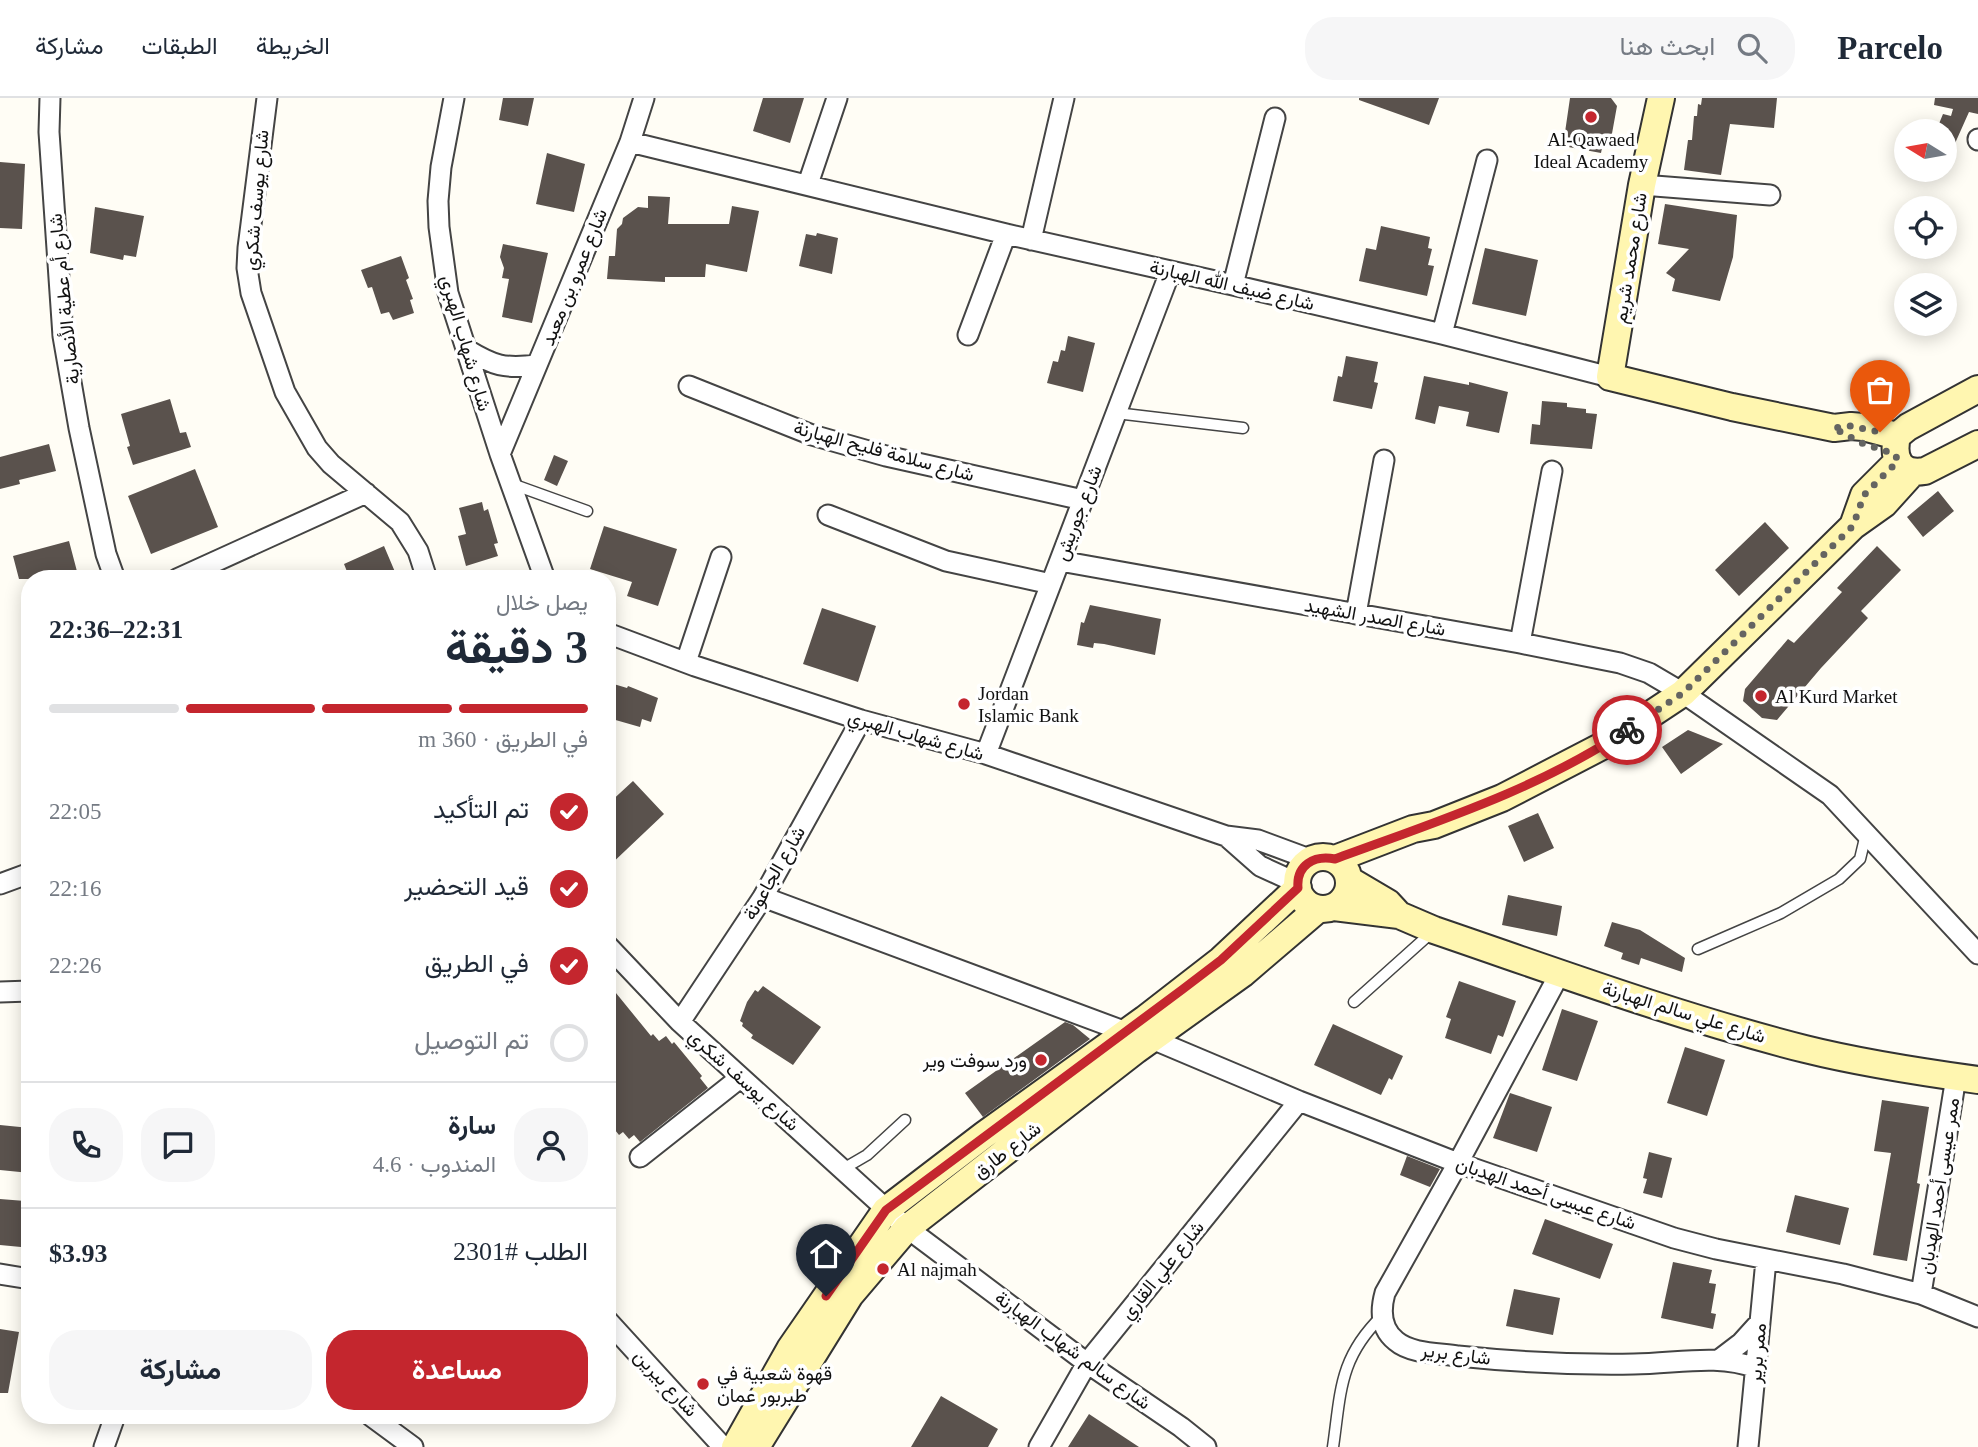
<!DOCTYPE html>
<html lang="ar">
<head>
<meta charset="utf-8">
<style>
	body { margin:0; font-family:"Times New Roman",Vazirmatn,serif; background:#f6f6f7; color:#1f2937; direction:rtl; height:100vh; display:flex; flex-direction:column; font-size:26px; white-space:nowrap }
	* { box-sizing:border-box; margin:0 }
	p { font-size:23px; color:#747a83 }
	.icon { flex:none; width:38px; height:38px; fill:none; stroke:currentColor; stroke-width:2; stroke-linecap:round; stroke-linejoin:round }
	.map { position:relative; flex:1; overflow:hidden; direction:ltr }
	.side { position:absolute; left:21px; top:472px; width:595px; height:854px; display:flex; flex-direction:column; background:#fff; border-radius:28px; box-shadow:0 4px 18px #0003; direction:rtl }
	.side>* { flex:none }
	.needle { width:46px; rotate:281deg }
	.tools { position:absolute; left:1894px; top:21px; display:grid; gap:14px }
	.tools a { display:grid; place-items:center; width:63px; height:63px; border-radius:50%; background:#fff; box-shadow:0 4px 18px #0003; font-size:35px }
	.pin { position:absolute; display:grid; place-items:center; width:60px; height:60px; color:#fff; margin:-72px -30px; border-radius:50% 50% 50% 0; rotate:-45deg; box-shadow:0 0 7px #0007 }
	.pin .icon { rotate:45deg }
	.courier { position:absolute; display:grid; place-items:center; width:70px; height:70px; margin:-35px; border:5px solid #c4262e; border-radius:50%; background:#fff; color:#222; box-shadow:0 2px 9px #0007 }
	.summary em { font-style:normal; font-weight:700 }
	.summary div { display:flex; flex-direction:column-reverse }
	.summary { display:flex; align-items:center; justify-content:space-between; height:119px; padding:0 28px }
	h1 { font-size:46px; font-weight:700; line-height:52px }
	.bar { display:grid; grid-template-columns:repeat(4,1fr); gap:10px 7px; align-content:center; height:84px; padding:0 28px }
	.bar i { height:9px; border-radius:5px; background:#e0e1e3 }
	.bar .on { background:#c4262e }
	.bar p { grid-column:span 4 }
	.line { display:flex; align-items:center; gap:18px; padding:0 28px; border-top:2px solid #e0e1e3 }
	.line div { flex:1 }
	.round { display:grid; place-items:center; flex:none; width:74px; height:74px; border-radius:28px; background:#f6f6f7 }
	ol { padding:0 28px; list-style:none }
	li { display:flex; align-items:center; gap:21px; height:77px }
	li p { margin-inline-start:auto }
	li .icon { padding:7px; border-radius:50%; background:#c4262e; color:#fff; stroke-width:4 }
	li:last-child { color:#747a83 }
	li i { width:38px; height:38px; border:4px solid #e0e1e3; border-radius:50% }
	.button { display:flex; gap:14px; margin-top:auto; padding:14px 28px }
	.button a { flex:1; height:80px; border-radius:28px; background:#c4262e; color:#fff; font-size:28px; font-weight:700; line-height:80px; text-align:center }
	.button a+a { background:#f6f6f7; color:#1f2937 }
	header { display:flex; align-items:center; gap:42px; box-sizing:border-box; height:98px; padding:0 35px; background:#fff; border-bottom:2px solid #e0e1e3 }
	header strong { font-size:33px }
	nav { display:flex; gap:38px; margin-inline-start:auto; font-size:24px }
	.search { width:490px; height:63px; background:#f6f6f7; display:flex; align-items:center; gap:18px; box-sizing:border-box; padding:0 24px; border-radius:28px; color:#747a83; font-size:26px }
	.map>svg:first-child { display:block }
	.building { fill:#5a524d }
	.lines { fill:none; stroke-linecap:round; stroke-linejoin:round }
	.lane-casing { stroke:#444; stroke-width:13 }
	.street-casing { stroke:#444; stroke-width:23 }
	.secondary-casing { stroke:#333; stroke-width:30 }
	.lane { stroke:#fff; stroke-width:10 }
	.street { stroke:#fff; stroke-width:19 }
	.secondary { stroke:#fff6b0; stroke-width:26 }
	.done { stroke:#646461; stroke-width:7; stroke-dasharray:0 12.6 }
	.route { stroke:#c4262e; stroke-width:9 }
	.poi-dot { fill:#c4262e; stroke:#fff; stroke-width:2.5 }
	.labels { text-anchor:middle; dominant-baseline:central; stroke-width:7; stroke-linejoin:round; paint-order:stroke }
	.poi-label { font-size:19px; fill:#111; stroke:#fff; text-anchor:start }
	.street-label { font-size:19px; fill:#111; stroke:#fff }
</style>
</head>
<body>
<header>
<strong>Parcelo</strong>
<div class="search"><svg class="icon" aria-label="search" viewBox="0 0 24 24"><circle cx="10" cy="10" r="6"/><path d="M15 15l6 6"/></svg>ابحث هنا</div>
<nav><a>الخريطة</a><a>الطبقات</a><a>مشاركة</a></nav>
</header>
<div class="map">
<svg width="1978" height="1349" viewBox="0 0 1978 1349">
	<rect width="100%" height="100%" fill="#fffdf5"/>
	<!-- building -->
	<path class="building" d="M503 0H534L528 28 499 22Z
		M763 0H804L790 45 753 33Z
		M1359 0H1439L1429 27 1359 2Z
		M1570 0H1611L1617 8 1611 41 1604 40 1601 55 1563 48Z
		M1702 0H1777L1774 30 1730 26 1721 77 1684 72 1688 42H1692L1694 18H1697L1698 6 1701 7Z
		M1935 0H1978V16L1969 14 1944 70V33H1936L1943 16 1951 18 1953 11 1934 7Z
		M547 55 585 66 574 114 536 106Z
		M0 64 25 66 22 131 0 130Z
		M648 98 670 99 668 126H729L732 108 759 113 747 174 706 166 705 179H665V184L607 181 609 158H615L617 131 622 126 623 120 638 109 648 110Z
		M1665 106 1737 117 1733 159 1720 203 1672 193 1675 181 1666 175 1689 151 1658 146Z
		M95 109 144 118 136 159 124 157 123 162 90 155Z
		M1381 128 1430 139 1428 150 1432 151 1428 167 1434 168 1427 198 1359 183 1366 150 1376 152Z
		M817 135 838 140 832 176 799 168 806 136 816 138Z
		M503 146 548 155 532 225 502 219 509 181 502 180 504 170 500 159Z
		M1485 150 1538 162 1526 218 1472 206Z
		M401 158 409 180 406 182 413 201 410 202 414 215 393 222 389 214 381 216 372 189 368 190 361 172Z
		M1068 238 1095 245 1083 294 1047 285 1053 263 1058 264 1061 252 1065 253Z
		M1346 258 1378 264 1374 284 1378 285 1372 311 1333 303 1338 278 1342 279Z
		M1424 278 1469 287V284L1508 294 1499 335 1466 328 1469 314 1439 308 1435 326 1415 321Z
		M170 301 180 335 186 334 191 349 133 367 127 349 130 348 121 316Z
		M1542 303 1567 305V309L1586 311V315L1597 316 1592 351 1530 346 1532 326 1540 327Z
		M49 346 56 373 19 382 20 386 0 391V359Z
		M554 357 568 363 557 388 544 382Z
		M195 371 218 429 151 456 128 398Z
		M1938 393 1954 413 1923 439 1907 419Z
		M482 404 484 413 488 411 498 445 494 446 498 458 466 468 458 438 466 436 459 410Z
		M1765 424 1789 450 1739 498 1715 472Z
		M604 428 677 451 658 508 627 498 632 484 590 471Z
		M69 443 79 481H19L13 458Z
		M384 448 398 481H350L344 466Z
		M1877 448 1901 472 1861 513 1868 520 1821 570 1777 622 1762 620 1743 603 1745 591 1788 541 1794 545 1842 494 1837 490Z
		M1090 507 1161 521 1155 557 1104 546 1094 545 1093 550 1077 547 1081 524 1084 525Z
		M822 510 876 528 858 584 803 566Z
		M607 584 627 590 628 588 658 600 651 624 642 621 640 629 612 621 615 612 607 610Z
		M1688 632 1723 646 1681 676 1662 649Z
		M633 683 664 716 607 770V707Z
		M1538 715 1554 750 1524 764 1508 728Z
		M1508 797 1562 808 1557 838 1502 827Z
		M1612 824 1640 832 1685 860 1682 874 1641 860 1639 867 1621 861 1623 855 1604 848Z
		M1459 883 1516 903 1503 939 1498 937 1491 956 1445 940 1451 921 1446 919Z
		M607 884 651 938 653 936 659 943 666 938 672 946 674 944 702 978 700 980 708 990 640 1044 634 1037 629 1041 623 1034 619 1037 607 1022Z
		M763 888 821 929 793 967 751 940 753 937 742 928 743 925 740 923 747 904 755 892 758 894Z
		M1562 911 1598 923 1577 983 1542 972Z
		M1065 924 1073 927 1090 941 983 1019 965 995Z
		M1333 926 1403 958 1392 982 1389 980 1381 997 1314 967Z
		M1685 949 1725 962 1707 1018 1667 1005Z
		M1510 995 1552 1009 1537 1054 1493 1040Z
		M1882 1002 1929 1009 1917 1085 1920 1086 1907 1163 1873 1157 1891 1055 1874 1053Z
		M0 1027 30 1030V1075L0 1072Z
		M1649 1054 1672 1060 1662 1100 1643 1095 1647 1081 1643 1080Z
		M1407 1058 1440 1071 1430 1089 1400 1077Z
		M1795 1097 1849 1110 1840 1147 1786 1134Z
		M0 1101 25 1103 21 1149 0 1147Z
		M1545 1121 1613 1146 1600 1181 1532 1156Z
		M1673 1164 1712 1172 1709 1185 1716 1186 1711 1215 1716 1216 1713 1231 1661 1220Z
		M1514 1191 1560 1200 1553 1237 1506 1228Z
		M0 1231 19 1234 8 1295H0Z
		M941 1298 998 1331 988 1349H911Z
		M1089 1316 1139 1349H1068Z"/>
	<g class="lines">
		<defs>
			<path id="lane" d="M1116 315 1243 330
				M512 386 587 413
				M1698 851 1781 815 1839 781 1860 761 1866 736
				M1354 904 1431 835
				M843 1071 867 1057 905 1022
				M1333 1349C1341 1293 1339 1260 1382 1218"/>
			<path id="street" d="M50 0 49 34 63 238 79 330 106 456 115 481
				M267 0 248 150 247 170 251 195 285 294 317 350 331 366 400 424 418 453 427 481
				M454 0 441 69 438 103 439 129 448 195 500 356 545 481
				M1978 41V42
				M630 44 1006 136 1233 187 1442 236 1610 279
				M808 86 837 0
				M1642 87 1770 97
				M1031 142 1064 0
				M1233 187 1275 20
				M1442 236 1487 62
				M968 237 1006 136
				M466 251C494 268 504 271 537 267
				M689 288 812 337 886 358 1083 402
				M500 356 630 44 644 0
				M828 417 946 463 1051 486
				M1060 463 1520 545 1620 565 1649 575 1683 595 1830 697 1978 856
				M177 481 366 395
				M1356 516 1384 362
				M607 535 695 568 861 622 986 656 1226 738 1258 742 1312 762
				M1520 545 1552 373
				M686 564 721 459
				M986 656 1170 174
				M1226 738 1260 768 1297 785
				M0 786 30 775
				M763 799 1126 934 1152 941 1299 1003 1458 1065 1674 1140 1716 1151 1843 1176 1921 1196 1978 1219
				M607 847 680 924 907 1130 1087 1265 1181 1329 1206 1349
				M1560 875 1458 1065 1385 1195C1380 1213 1381 1231 1396 1243 1411 1256 1440 1255 1458 1258 1516 1264 1576 1267 1634 1266 1675 1266 1717 1255 1756 1270
				M0 894 30 893
				M680 924 763 799 861 622
				M640 1059 740 980
				M0 1176 30 1181
				M1921 1196 1956 979
				M607 1222 723 1349
				M1720 1261 1741 1245 1760 1224
				M371 1318 413 1349
				M104 1349 115 1318
				M1039 1349 1087 1265 1299 1003
				M1748 1349 1766 1162"/>
			<path id="secondary" d="M1661 0 1642 87 1610 279 1732 309 1834 330 1851 328 1863 329 1897 338
				M1978 291 1908 329 1897 338C1892 361 1900 377 1925 373L1978 346
				M1853 428 1864 397 1898 363
				M1297 785a26 26 0 1 1 52 0a26 26 0 1 1-52 0Z
				M1335 761 1413 731 1434 727 1502 700 1606 646 1683 595 1853 428 1884 406 1912 375
				M1349 782 1388 805 1399 817
				M1334 809 1399 817 1434 832C1557 874 1679 919 1805 951 1861 965 1920 974 1978 982
				M735 1349 790 1251 886 1112 984 1037 1145 921 1221 862 1298 790
				M756 1349 850 1197 907 1130 1136 952 1242 876 1318 811"/>
		</defs>
		<!-- lane casing -->
		<use href="#lane" class="lane-casing"/>
		<!-- street casing -->
		<use href="#street" class="street-casing"/>
		<!-- secondary casing -->
		<use href="#secondary" class="secondary-casing"/>
		<!-- lane -->
		<use href="#lane" class="lane"/>
		<!-- street -->
		<use href="#street" class="street"/>
		<!-- secondary -->
		<use href="#secondary" class="secondary"/>
	</g>
	<g class="lines">
		<!-- done -->
		<path class="done" d="M1627 632 1683 595 1853 428 1864 397 1898 363 1895 356 1864 346 1833 330 1851 328 1880 334"/>
		<!-- route -->
		<path class="route" d="M826 1198 886 1112 1183 891 1221 862 1298 790C1296 767 1314 757 1335 761 1435 724 1537 692 1627 632"/>
	</g>
	<!-- markers -->
	<g class="poi-dot">
		<circle cx="1591" cy="19" r="7"/>
		<circle cx="1761" cy="598" r="7"/>
		<circle cx="964" cy="606" r="7"/>
		<circle cx="1041" cy="962" r="7"/>
		<circle cx="883" cy="1171" r="7"/>
		<circle cx="703" cy="1286" r="7"/>
	</g>
	<g class="labels">
		<!-- poi labels -->
		<g class="poi-label">
			<text x="1591" y="41" text-anchor="middle">Al-Qawaed<tspan x="1591" dy="22">Ideal Academy</tspan></text>
			<text x="978" y="595">Jordan<tspan x="978" dy="22">Islamic Bank</tspan></text>
			<text x="1775" y="598">Al Kurd Market</text>
			<text x="1027" y="962" text-anchor="end">ورد سوفت وير</text>
			<text x="897" y="1171">Al najmah</text>
			<text x="717" y="1275">قهوة شعبية في<tspan x="717" dy="22">طبربور عمان</tspan></text>
		</g>
		<!-- street labels -->
		<g class="street-label">
			<text transform="translate(256 102) rotate(-85)">شارع يوسف شكري</text>
			<text transform="translate(1630 160) rotate(-81)">شارع محمد شريم</text>
			<text transform="translate(574 179) rotate(-68)">شارع عمرو بن معبد</text>
			<text transform="translate(1232 187) rotate(13)">شارع ضيف الله الهبارنة</text>
			<text transform="translate(64 201) rotate(-96)">شارع أم عطية الأنصارية</text>
			<text transform="translate(466 245) rotate(74)">شارع شهاب الهبري</text>
			<text transform="translate(884 353) rotate(15)">شارع سلامة فليح الهبارنة</text>
			<text transform="translate(1078 415) rotate(-69)">شارع جوريش</text>
			<text transform="translate(1375 519) rotate(10)">شارع الصدر الشهيد</text>
			<text transform="translate(916 637) rotate(16)">شارع شهاب الهبري</text>
			<text transform="translate(774 775) rotate(-60)">شارع الجاعونة</text>
			<text transform="translate(1684 914) rotate(17)">شارع علي سالم الهبارنة</text>
			<text transform="translate(744 982) rotate(42)">شارع يوسف شكري</text>
			<text transform="translate(1007 1052) rotate(-38)">شارع طارق</text>
			<text transform="translate(1939 1088) rotate(-81)">ممر عيسى أحمد الهدبان</text>
			<text transform="translate(1546 1095) rotate(19)">شارع عيسى أحمد الهدبان</text>
			<text transform="translate(1162 1172) rotate(-51)">شارع علي القاري</text>
			<text transform="translate(1073 1252) rotate(36)">شارع سالم شهاب الهبارنة</text>
			<text transform="translate(1757 1255) rotate(-85)">ممر برير</text>
			<text transform="translate(1456 1256) rotate(7)">شارع برير</text>
			<text transform="translate(666 1285) rotate(47)">شارع بيرين</text>
		</g>
	</g>
</svg>
<div class="tools">
<a><svg class="needle" viewBox="-14 -14 28 28"><path d="M0-13l5 13h-10z" fill="#e53935"/><path d="M0 13l5-13h-10z" fill="#747a83"/></svg></a>
<a><svg class="icon" aria-label="locate" viewBox="0 0 24 24"><circle cx="12" cy="12" r="6"/><path d="M12 2v4M12 18v4M2 12h4M18 12h4"/></svg></a>
<a><svg class="icon" aria-label="layers" viewBox="0 0 24 24"><path d="M12 4l9 5-9 5-9-5zM3 14l9 5 9-5"/></svg></a>
</div>
<div class="pin" style="left:1880px;top:334px;background:#ea580c"><svg class="icon" aria-label="bag" viewBox="0 0 24 24"><path d="M5 8h14l-1 12H6zM9 8a3 3 0 0 1 6 0"/></svg></div>
<div class="pin" style="left:826px;top:1198px;background:#1f2937"><svg class="icon" aria-label="home" viewBox="0 0 24 24"><path d="M3 11l9-7 9 7M6 9v11h12V9"/></svg></div>
<div class="courier" style="left:1627px;top:632px"><svg class="icon" aria-label="bike" viewBox="0 0 24 24"><circle cx="6" cy="16" r="4"/><circle cx="18" cy="16" r="4"/><path d="M6 16l4-8h5l3 8M10 8l3 8H6M13 5h3"/></svg></div>
<section class="side">
<div class="summary"><div><h1>3 دقيقة</h1><p>يصل خلال</p></div><em>22:31–22:36</em></div>
<div class="bar"><i class="on"></i><i class="on"></i><i class="on"></i><i></i><p>في الطريق · 360 m</p></div>
<ol>
<li><svg class="icon" aria-label="check" viewBox="0 0 24 24"><path d="M5 12l5 5 9-10"/></svg>تم التأكيد<p>22:05</p></li>
<li><svg class="icon" aria-label="check" viewBox="0 0 24 24"><path d="M5 12l5 5 9-10"/></svg>قيد التحضير<p>22:16</p></li>
<li><svg class="icon" aria-label="check" viewBox="0 0 24 24"><path d="M5 12l5 5 9-10"/></svg>في الطريق<p>22:26</p></li>
<li><i></i>تم التوصيل</li>
</ol>
<div class="line" style="height:126px"><a class="round"><svg class="icon" aria-label="person" viewBox="0 0 24 24"><circle cx="12" cy="8" r="4"/><path d="M4 21q1-7 8-7t8 7"/></svg></a><div><b>سارة</b><p>المندوب · 4.6</p></div><a class="round"><svg class="icon" aria-label="chat" viewBox="0 0 24 24"><path d="M4 5h16v11H9l-5 4z"/></svg></a><a class="round"><svg class="icon" aria-label="phone" viewBox="0 0 24 24"><path d="M5 4h4l2 5-3 2q2 4 5 5l2-3 5 2v4C11 20 4 13 5 4z"/></svg></a></div>
<div class="line" style="height:91px"><div>الطلب #2301</div><b>$3.93</b></div>
<div class="button"><a>مساعدة</a><a>مشاركة</a></div>
</section>
</div>
</body>
</html>
